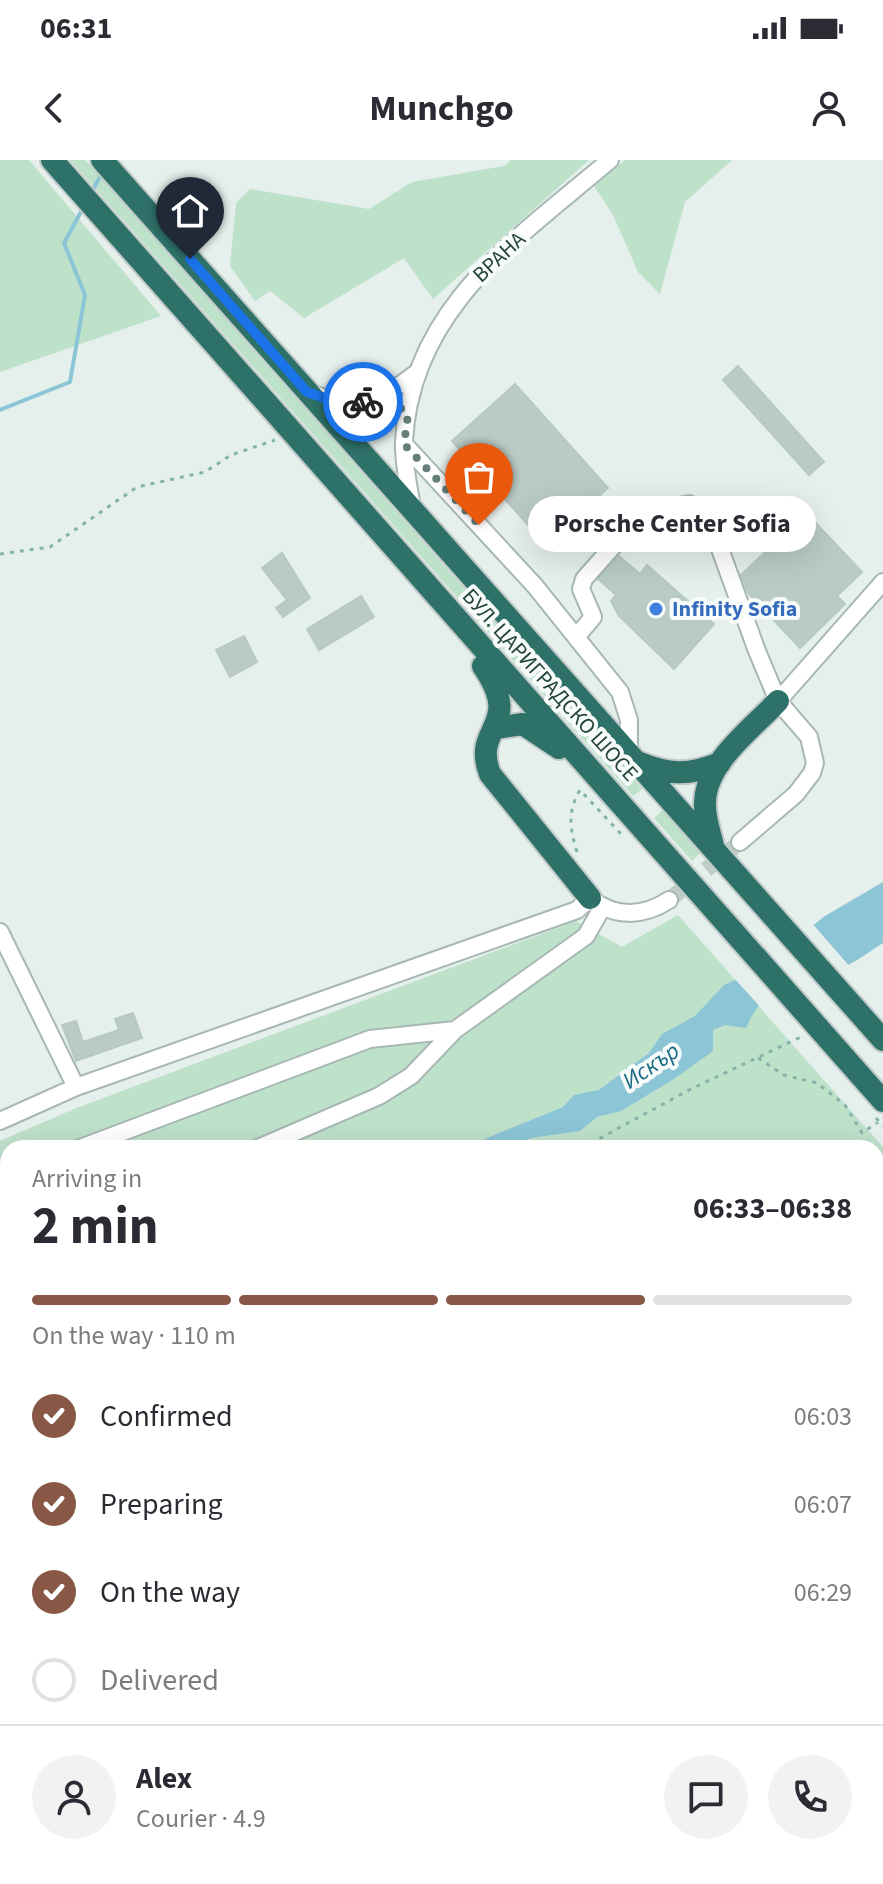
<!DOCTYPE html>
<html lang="en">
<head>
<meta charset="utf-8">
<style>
	body { margin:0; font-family:"Source Sans 3",sans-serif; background:#f2f2f3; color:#2b2b33; height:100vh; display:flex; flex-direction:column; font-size:30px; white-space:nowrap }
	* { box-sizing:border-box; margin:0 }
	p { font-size:26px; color:#7c7c81 }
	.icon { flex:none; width:44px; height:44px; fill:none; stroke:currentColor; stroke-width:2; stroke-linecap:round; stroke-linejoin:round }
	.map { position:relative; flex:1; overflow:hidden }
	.sheet { position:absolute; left:0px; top:980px; width:884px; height:744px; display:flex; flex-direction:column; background:#fff; border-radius:24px 24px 0 0; box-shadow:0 8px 32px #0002 }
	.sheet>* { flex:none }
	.pin { position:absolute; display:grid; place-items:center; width:68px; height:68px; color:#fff; margin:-82px -34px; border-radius:50% 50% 50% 0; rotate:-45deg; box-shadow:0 0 8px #0007 }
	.pin .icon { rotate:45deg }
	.courier { position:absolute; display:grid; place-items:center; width:80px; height:80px; margin:-40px; border:6px solid #1a73e8; border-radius:50%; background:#fff; color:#222; box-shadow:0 2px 10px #0007 }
	.bubble { position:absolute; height:56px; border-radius:28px; background:#fff; box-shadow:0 8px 32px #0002; font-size:26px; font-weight:700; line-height:56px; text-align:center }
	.overview em { font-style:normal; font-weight:700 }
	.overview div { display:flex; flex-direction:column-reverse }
	.overview { display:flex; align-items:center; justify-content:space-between; height:136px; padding:0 32px }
	h1 { font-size:52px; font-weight:700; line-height:60px }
	.bar { display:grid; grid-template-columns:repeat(4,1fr); gap:12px 8px; align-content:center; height:96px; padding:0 32px }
	.bar i { height:10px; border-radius:6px; background:#e1e1e2 }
	.bar .active { background:#885745 }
	.bar p { grid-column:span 4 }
	.line { display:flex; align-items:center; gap:20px; padding:0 32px; border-top:2px solid #e1e1e2 }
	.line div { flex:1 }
	.round { display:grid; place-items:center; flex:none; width:84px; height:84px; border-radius:42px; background:#f2f2f3 }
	ol { padding:0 32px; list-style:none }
	li { display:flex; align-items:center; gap:24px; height:88px }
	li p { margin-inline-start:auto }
	li .icon { padding:8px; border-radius:50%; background:#885745; color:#fff; stroke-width:4 }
	li:last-child { color:#7c7c81 }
	li i { width:44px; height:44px; border:4px solid #e1e1e2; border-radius:50% }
	.status { display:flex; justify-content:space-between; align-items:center; height:56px; padding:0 40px; background:#fff; direction:ltr }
	.status svg { height:22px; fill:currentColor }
	header { display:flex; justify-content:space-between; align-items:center; height:104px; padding:0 32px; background:#fff; font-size:36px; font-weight:700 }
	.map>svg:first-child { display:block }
	.green { fill:#bee1ca }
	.water { fill:#8bc5d6 }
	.pier { fill:#e5efec }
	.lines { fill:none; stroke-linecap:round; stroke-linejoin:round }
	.stream { stroke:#8bc5d6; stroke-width:4 }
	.river { stroke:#8bc5d6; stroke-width:26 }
	.building { fill:#bacac5; stroke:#b7c9c3; stroke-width:2 }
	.minor-tunnel { stroke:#becdc9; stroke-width:16; stroke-dasharray:16 8; stroke-linecap:butt }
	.minor-casing { stroke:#a7b8b4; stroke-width:20 }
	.highway-casing { stroke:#c1cac8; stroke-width:26 }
	.path { stroke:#84b4a9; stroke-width:3; stroke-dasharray:4 6; stroke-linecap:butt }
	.minor { stroke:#fff; stroke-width:16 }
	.highway { stroke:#2d7168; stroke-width:22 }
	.done { stroke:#677f7a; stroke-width:8; stroke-dasharray:0 14.4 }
	.route { stroke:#1a73e8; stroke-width:10 }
	.shop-dot { fill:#3f7fe0; stroke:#f7fbf9; stroke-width:3 }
	.labels { text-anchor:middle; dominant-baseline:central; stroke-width:8; stroke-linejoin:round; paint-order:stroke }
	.street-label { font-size:22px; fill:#23433c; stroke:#f7fbf9 }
	.shop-label { font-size:22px; font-weight:bold; fill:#366cbe; stroke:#f7fbf9; text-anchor:start }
	.water-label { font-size:24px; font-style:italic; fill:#196a83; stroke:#f7fbf9 }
</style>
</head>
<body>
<div class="status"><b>06:31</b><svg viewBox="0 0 49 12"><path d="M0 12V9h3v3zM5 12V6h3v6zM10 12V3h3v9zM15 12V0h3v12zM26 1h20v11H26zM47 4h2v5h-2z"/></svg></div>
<header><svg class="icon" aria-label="back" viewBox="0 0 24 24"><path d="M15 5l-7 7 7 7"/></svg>Munchgo<svg class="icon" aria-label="person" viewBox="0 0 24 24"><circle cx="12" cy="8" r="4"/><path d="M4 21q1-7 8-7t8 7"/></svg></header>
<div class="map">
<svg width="883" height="1724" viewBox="0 0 883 1724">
	<rect width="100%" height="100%" fill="#e5efec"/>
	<!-- green -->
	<path class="green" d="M0 0H29L161 156 0 212Z
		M70 0H85L642 629 633 636Z
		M511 0H589L433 139 404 98 304 158 270 131 255 141 230 106 236 43 250 29 369 49 412 22 504 6Z
		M625 0H732L685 42 660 134 638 112 613 55 594 26Z
		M663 650 700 693 692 701 654 658Z
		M678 755 883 987V1135L876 1139V988H8V1047L7 1037 0 1033V981L74 949 576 761 622 787Z
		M8 1129V1716H200L193 1724H0V1150Z
		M662 1716H761L764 1719 756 1724H659Z"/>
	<!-- water -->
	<path class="water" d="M883 722V783C873 789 863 797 852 803 809 825 770 812 746 868L725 865 713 870V891L674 919 621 951 597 957 580 971 531 978 510 988H473L487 978 563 947 574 935 599 930 649 893 662 874 695 856 724 825 754 812 825 756Z"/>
	<!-- pier -->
	<path class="pier" d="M811 762 851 808 794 823 762 849 733 817 752 808Z"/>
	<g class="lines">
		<!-- stream -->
		<path class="stream" d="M91 33 102 13
			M0 250 70 222 85 135 64 83 83 48"/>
		<!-- river -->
		<path class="river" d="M0 1211 8 1210"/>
	</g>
	<!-- building -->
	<path class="building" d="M738 206 824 302 809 315 723 220Z
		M515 224 608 328 562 369 531 368 452 281Z
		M797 343 862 412 837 436 845 444 800 488 748 433 741 415 781 377 772 367Z
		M282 393 310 438 283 457 276 448 287 440 262 408Z
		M619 396 640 414 647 405 714 464 674 509 619 456 611 441 616 435 598 419Z
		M361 436 374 457 319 490 307 469Z
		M244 476 257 502 230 517 216 490Z
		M133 853 142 878 76 901 62 865 76 861 83 882 119 870 115 859Z"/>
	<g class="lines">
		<!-- minor-tunnel -->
		<path class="minor-tunnel" d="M669 740 740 682"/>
		<defs>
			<path id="minor" d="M311 233C354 252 379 242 415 214
				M404 284 535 426 620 532 629 560V594
				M412 348C409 327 403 303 404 281 411 148 517 79 610 0
				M577 476 593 457 581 429 584 419 623 375 680 346 689 344 707 353 757 491 778 541 809 577 815 603 812 613 796 634 740 682
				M778 541 883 422
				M0 772 76 927
				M0 961 76 927 577 750 590 738C615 758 643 757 669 740
				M80 988 370 879 455 870
				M258 988 379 936 411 916 455 870 586 776 602 748
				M876 1159 883 1155
				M876 1203 883 1199
				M876 1308 883 1304
				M876 1591 883 1599
				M590 1716 598 1724
				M648 1724 654 1716
				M777 1724 785 1716"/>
			<path id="highway" d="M52 0 883 941
				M102 0 883 880
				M483 506C525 568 471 565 490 614L590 738
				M496 568 523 564 559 588
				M637 602C668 615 689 616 720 603
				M713 686C710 672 704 657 705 642 706 602 753 568 778 541"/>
		</defs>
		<!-- minor casing -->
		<use href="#minor" class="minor-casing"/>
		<!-- highway casing -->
		<use href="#highway" class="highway-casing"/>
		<!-- path -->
		<path class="path" d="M0 394 50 387 137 327 205 312 231 295 275 280
			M577 692C570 669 567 652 580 630L622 675
			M758 898 784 915 817 923 845 945 862 973 878 962
			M876 958 883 966
			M582 988 689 930 803 876
			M0 1301 8 1292
			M461 1716 467 1721 472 1716
			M208 1724 215 1716
			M407 1724 434 1716"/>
		<!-- minor -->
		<use href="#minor" class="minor"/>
		<!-- highway -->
		<use href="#highway" class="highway"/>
	</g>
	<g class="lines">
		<!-- done -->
		<path class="done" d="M363 242 378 236 391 239 408 255 404 284 479 365"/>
		<!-- route -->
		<path class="route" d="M190 99 307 232 345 245 363 242"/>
	</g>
	<!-- markers -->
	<circle class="shop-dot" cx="656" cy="449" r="8"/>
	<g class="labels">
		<!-- street labels -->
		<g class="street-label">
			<text transform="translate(499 97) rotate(-43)">ВРАНА</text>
			<text transform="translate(550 525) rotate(48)">БУЛ. ЦАРИГРАДСКО ШОСЕ</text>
		</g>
		<!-- shop labels -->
		<g class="shop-label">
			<text x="672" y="449">Infinity Sofia</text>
		</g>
		<!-- water labels -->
		<g class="water-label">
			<text transform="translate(651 906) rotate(-34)">Искър</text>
		</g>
	</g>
</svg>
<div class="pin" style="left:479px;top:365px;background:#ea580c"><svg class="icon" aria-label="bag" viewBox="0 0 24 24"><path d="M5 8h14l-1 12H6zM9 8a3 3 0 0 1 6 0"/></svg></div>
<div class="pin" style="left:190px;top:99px;background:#1f2937"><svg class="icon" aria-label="home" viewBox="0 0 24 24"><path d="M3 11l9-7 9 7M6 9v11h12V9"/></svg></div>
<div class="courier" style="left:363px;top:242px"><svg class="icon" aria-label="bike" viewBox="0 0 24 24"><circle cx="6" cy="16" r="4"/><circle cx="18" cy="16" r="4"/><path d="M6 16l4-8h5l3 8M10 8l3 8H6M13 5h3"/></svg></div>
<div class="bubble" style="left:528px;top:336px;width:288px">Porsche Center Sofia</div>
<section class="sheet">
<div class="overview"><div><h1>2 min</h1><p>Arriving in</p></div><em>06:33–06:38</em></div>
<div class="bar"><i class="active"></i><i class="active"></i><i class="active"></i><i></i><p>On the way · 110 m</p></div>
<ol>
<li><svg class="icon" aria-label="check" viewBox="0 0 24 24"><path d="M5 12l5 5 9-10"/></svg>Confirmed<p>06:03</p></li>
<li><svg class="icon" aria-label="check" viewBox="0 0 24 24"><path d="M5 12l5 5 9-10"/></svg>Preparing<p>06:07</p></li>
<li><svg class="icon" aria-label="check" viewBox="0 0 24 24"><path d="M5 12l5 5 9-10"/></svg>On the way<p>06:29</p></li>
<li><i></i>Delivered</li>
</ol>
<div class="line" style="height:144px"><a class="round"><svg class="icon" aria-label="person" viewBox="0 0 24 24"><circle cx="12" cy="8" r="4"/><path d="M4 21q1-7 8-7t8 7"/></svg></a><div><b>Alex</b><p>Courier · 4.9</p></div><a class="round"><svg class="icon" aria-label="chat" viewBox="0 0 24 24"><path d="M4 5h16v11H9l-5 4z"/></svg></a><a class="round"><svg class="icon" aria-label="phone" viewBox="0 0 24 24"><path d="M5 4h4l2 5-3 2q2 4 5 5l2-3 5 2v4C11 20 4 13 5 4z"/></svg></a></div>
</section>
</div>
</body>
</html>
